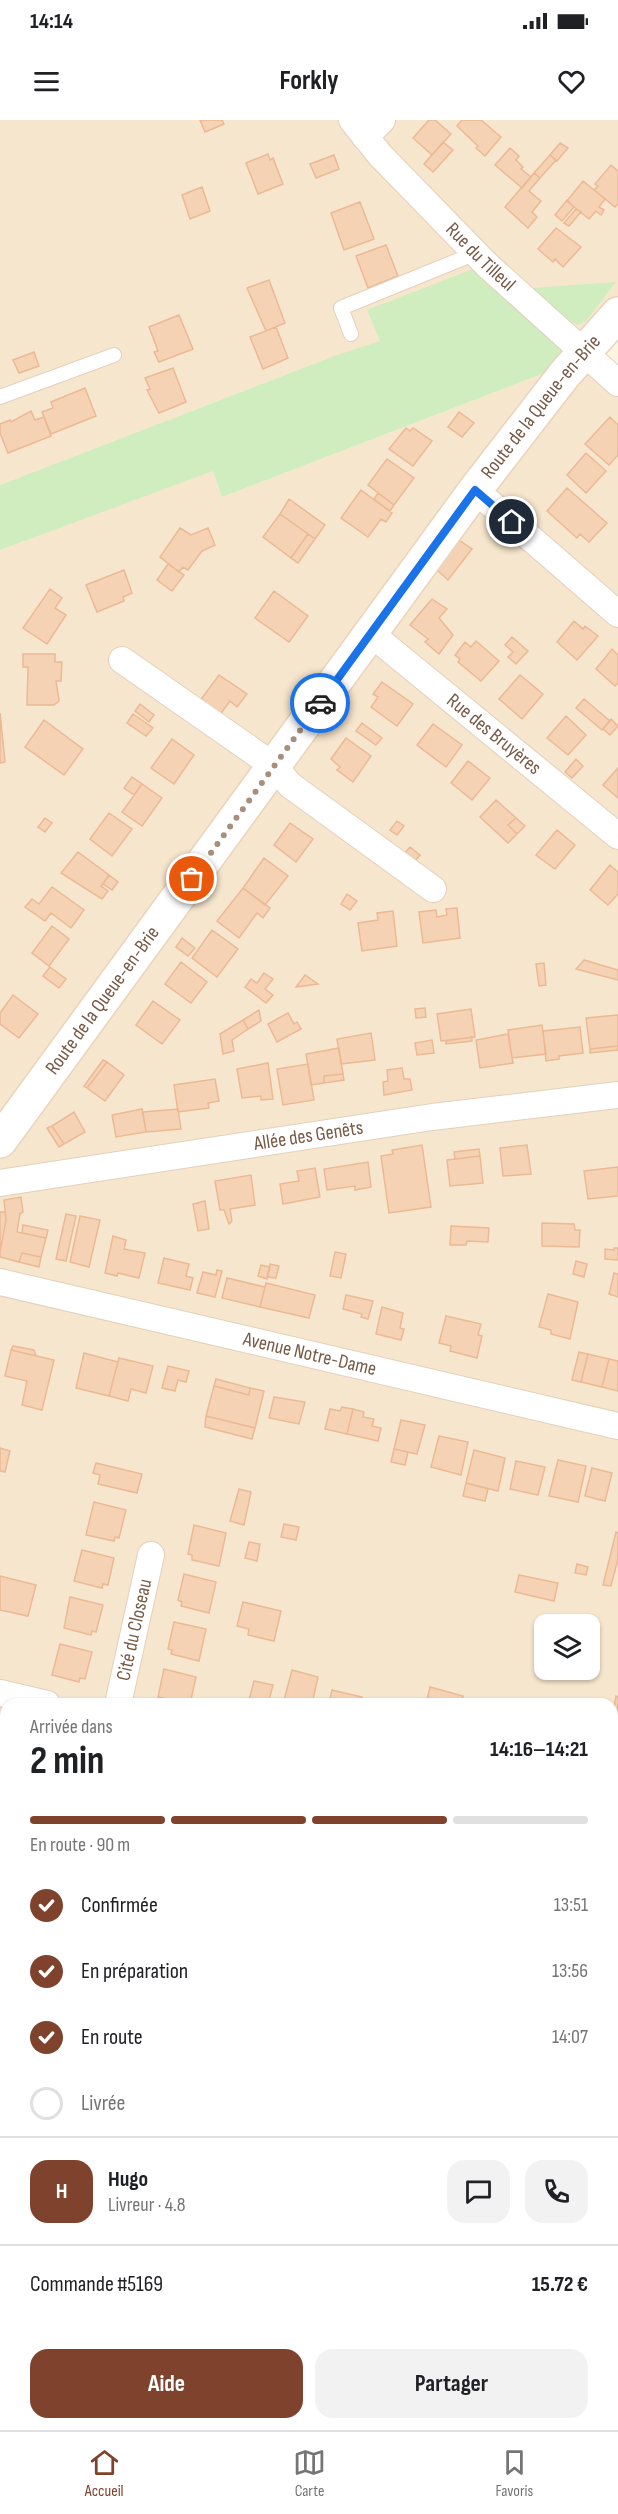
<!DOCTYPE html>
<html lang="fr">
<head>
<meta charset="utf-8">
<style>
	body { margin:0; font-family:"Sofia Sans Condensed",sans-serif; background:#f2f2f2; color:#202124; height:100vh; display:flex; flex-direction:column; font-size:22px; white-space:nowrap }
	* { box-sizing:border-box; margin:0 }
	p { font-size:20px; color:#757577 }
	.icon { flex:none; width:33px; height:33px; fill:none; stroke:currentColor; stroke-width:2; stroke-linecap:round; stroke-linejoin:round }
	.map { position:relative; flex:1; overflow:hidden }
	.drawer { position:absolute; left:0px; top:1578px; width:618px; height:732px; display:flex; flex-direction:column; background:#fff; border-radius:18px 18px 0 0; box-shadow:0 2px 4px #0004 }
	.drawer>* { flex:none }
	.buttons { position:absolute; left:534px; top:1494px; display:grid; gap:12px }
	.buttons a { display:grid; place-items:center; width:66px; height:66px; border-radius:12px; background:#fff; box-shadow:0 2px 4px #0004; font-size:30px }
	.pin { position:absolute; display:grid; place-items:center; width:51px; height:51px; color:#fff; margin:-26px; border:3px solid #fff; border-radius:50%; box-shadow:0 2px 6px #0007 }
	.courier { position:absolute; display:grid; place-items:center; width:60px; height:60px; margin:-30px; border:4px solid #1a73e8; border-radius:50%; background:#fff; color:#222; box-shadow:0 2px 8px #0007 }
	.headline em { font-style:normal; font-weight:700 }
	.headline div { display:flex; flex-direction:column-reverse }
	.headline { display:flex; align-items:center; justify-content:space-between; height:102px; padding:0 30px }
	h1 { font-size:39px; font-weight:700; line-height:45px }
	.bar { display:grid; grid-template-columns:repeat(4,1fr); gap:9px 6px; align-content:center; height:72px; padding:0 30px }
	.bar i { height:8px; border-radius:4px; background:#e0e0e0 }
	.bar .selected { background:#7f432d }
	.bar p { grid-column:span 4 }
	.line { display:flex; align-items:center; gap:15px; padding:0 30px; border-top:2px solid #e0e0e0 }
	.line div { flex:1 }
	.round { display:grid; place-items:center; flex:none; width:63px; height:63px; border-radius:18px; background:#f2f2f2 }
	ol { padding:0 30px; list-style:none }
	li { display:flex; align-items:center; gap:18px; height:66px }
	li p { margin-inline-start:auto }
	li .icon { padding:6px; border-radius:50%; background:#7f432d; color:#fff; stroke-width:4 }
	li:last-child { color:#757577 }
	li i { width:33px; height:33px; border:3px solid #e0e0e0; border-radius:50% }
	.action { display:flex; gap:12px; margin-top:auto; padding:12px 30px }
	.action a { flex:1; height:69px; border-radius:18px; background:#7f432d; color:#fff; font-size:24px; font-weight:700; line-height:69px; text-align:center }
	.action a+a { background:#f2f2f2; color:#202124 }
	.status { display:flex; justify-content:space-between; align-items:center; height:42px; padding:0 30px; background:#fff; direction:ltr }
	.status svg { height:16px; fill:currentColor }
	header { display:flex; justify-content:space-between; align-items:center; height:78px; padding:0 30px; background:#fff; font-size:27px; font-weight:700 }
	.menu { display:flex; justify-content:space-around; align-items:center; height:84px; border-top:2px solid #e0e0e0; background:#fff; font-size:16px; color:#757577 }
	.menu a { display:grid; justify-items:center; gap:3px }
	.menu .selected { color:#7f432d }
	.map>svg:first-child { display:block }
	.residential { fill:#f7e6ce; fill-rule:evenodd }
	.education { fill:#f1ddfa }
	.green { fill:#cfedbe }
	.building { fill:#f6d2b5; stroke:#ebb994; stroke-width:1.5 }
	.lines { fill:none; stroke-linecap:round; stroke-linejoin:round }
	.lane-casing { stroke:#e3d0bb; stroke-width:16 }
	.street-casing { stroke:#e3d0bb; stroke-width:28 }
	.secondary-casing { stroke:#ebd3bb; stroke-width:36 }
	.lane { stroke:#fff; stroke-width:14 }
	.street { stroke:#fff; stroke-width:26 }
	.secondary { stroke:#fff; stroke-width:33 }
	.done { stroke:#a78f7b; stroke-width:6; stroke-dasharray:0 10.8 }
	.route { stroke:#1a73e8; stroke-width:8 }
	.labels { text-anchor:middle; dominant-baseline:central; stroke-width:4.5; stroke-linejoin:round; paint-order:stroke }
	.street-label { font-size:20px; fill:#785945; stroke:#fff7e9 }
</style>
</head>
<body>
<div class="status"><b>14:14</b><svg viewBox="0 0 49 12"><path d="M0 12V9h3v3zM5 12V6h3v6zM10 12V3h3v9zM15 12V0h3v12zM26 1h20v11H26zM47 4h2v5h-2z"/></svg></div>
<header><svg class="icon" aria-label="menu" viewBox="0 0 24 24"><path d="M4 6h16M4 12h16M4 18h16"/></svg>Forkly<svg class="icon" aria-label="heart" viewBox="0 0 24 24"><path d="M12 20l-8-8c-3-5 5-10 8-4 3-6 11-1 8 4z"/></svg></header>
<div class="map">
<svg width="618" height="2310" viewBox="0 0 618 2310">
	<rect width="100%" height="100%" fill="#fef4e0"/>
	<!-- residential -->
	<path class="residential" d="M0 0H618V194L583 233 618 248V2310H0V430L213 350 222 377 539 255 367 190 381 221 334 236 0 365ZM544 1504H590V1550H544ZM6 1584H612V2304H6Z"/>
	<!-- education -->
	<path class="education" d="M618 2209V2310H491L490 2304H612V2210Z"/>
	<!-- green -->
	<path class="green" d="M486 144 582 233 539 255 222 377 213 351 0 430V365L334 236 380 221 367 190Z
		M616 162 586 201 578 205 562 197 531 168Z"/>
	<!-- building -->
	<path class="building" d="M200 0H222L224 4 205 12Z
		M429 0H435L451 14 432 35 413 18Z
		M462 0H481L501 17 485 36 476 28 478 26 457 6Z
		M443 22 453 30 433 52 424 44Z
		M560 23 568 28 557 41 550 35Z
		M510 28 519 36 516 40 523 47 521 49 531 57 522 68 495 45Z
		M268 34 270 40 273 38 283 64 258 74 246 43Z
		M334 35 339 49 316 58 310 44Z
		M550 35 556 40 540 58 534 53Z
		M611 45 618 51V84L615 87 594 70 598 66 595 64Z
		M534 53 540 58 529 71 541 81 532 92 537 97 528 108 505 87Z
		M583 61 605 79 599 87 604 90 601 95 596 91 589 99 567 81Z
		M202 67 210 91 190 99 182 75Z
		M567 80 574 87 562 101 555 95Z
		M360 82 374 119 344 130 331 93Z
		M576 89 581 92 569 106 564 103Z
		M556 108 581 127 563 147 555 139 553 142 538 129Z
		M386 125 398 156 368 168 356 136Z
		M269 160 285 203 266 211 247 168Z
		M179 195 193 229 159 242 154 232 158 231 149 207Z
		M276 207 288 238 263 249 250 217Z
		M34 232 39 246 19 253 13 240Z
		M173 248 186 282 159 293 147 270 150 269 145 258Z
		M85 268 96 296 51 314 42 292 53 288 51 282Z
		M31 291 35 300 44 297 51 316 8 333 0 313V304L10 300 11 302Z
		M459 292 474 303 462 317 448 307Z
		M610 297 618 305V335L609 345 585 324Z
		M406 308 410 311 413 308 432 321 413 346 389 329Z
		M586 333 606 351 586 373 567 355Z
		M387 339 414 358 394 385 368 365Z
		M567 368 607 403 589 422 580 414 577 418 547 391Z
		M361 370 392 393 386 402 381 399 368 417 341 398Z
		M378 373 394 385 390 391 374 379Z
		M289 379 325 405 315 419 280 394Z
		M280 394 308 414 291 438 263 417Z
		M180 408 191 415 208 408 215 425 202 431 188 450 183 447 179 452 160 437Z
		M308 414 315 419 298 443 291 438Z
		M459 420 472 429 448 460 436 449Z
		M168 444 184 455 172 471 157 460Z
		M124 450 132 473 123 477 124 481 97 492 86 465Z
		M50 469 62 478 55 488 66 495 47 524 23 508Z
		M274 471 308 496 289 522 255 498Z
		M432 479 447 489 439 498 453 515 439 534 425 522 428 519 410 505Z
		M574 501 583 509 585 506 598 516 577 540 557 522Z
		M512 517 528 531 516 544 508 537 513 532 505 525Z
		M476 521 499 541 481 561 458 542 460 539 455 535 465 522 471 527Z
		M612 529 618 535V563L615 566 596 549Z
		M23 534H55V542H62L61 561H56L59 581 54 585H27L28 547H23Z
		M219 555 247 574 237 587 230 581 219 596 199 582Z
		M520 555 543 574 522 599 499 579Z
		M382 562 413 584 397 606 371 587 378 577 373 574Z
		M584 579 610 601 602 610 576 588Z
		M140 584 154 595 149 602 135 591Z
		M0 593 5 642 0 643Z
		M133 594 153 608 146 616 127 603Z
		M566 596 586 615 568 635 547 618Z
		M611 599 618 606 610 615 603 609Z
		M44 600 83 629 64 655 25 627Z
		M362 603 382 618 376 625 356 611Z
		M433 604 462 625 446 647 417 625Z
		M346 618 371 636 353 662 337 650 340 647 331 639Z
		M172 619 194 635 174 664 151 648Z
		M576 639 583 646 572 658 565 652Z
		M468 641 490 658 472 680 451 663Z
		M618 648V678L603 665Z
		M132 657 142 664 134 675 124 668Z
		M142 664 162 678 142 706 122 692Z
		M496 680 516 698 508 705 517 714 508 723 480 697Z
		M109 693 132 709 112 736 90 719Z
		M45 698 52 703 45 712 38 707Z
		M516 698 525 706 517 714 508 705Z
		M397 701 404 706 397 715 390 710Z
		M290 703 313 719 296 742 274 725Z
		M557 710 575 725 555 749 536 735Z
		M410 727 420 735 415 741 405 733Z
		M78 732 109 755 101 766 108 771 102 779 61 753Z
		M264 738 288 756 265 785 243 768Z
		M610 745 618 752V774L608 785 590 770Z
		M109 755 118 762 112 770 103 764Z
		M52 767 84 790 71 808 51 793 45 801 25 787 32 779 39 784Z
		M243 768 270 788 263 798 257 793 239 818 217 801Z
		M347 774 357 781 350 790 341 784Z
		M457 788 460 818 423 823 419 792 436 790 437 797 447 795 446 789Z
		M393 791 397 826 362 831 358 803 378 800 377 793Z
		M52 806 69 819 49 846 32 833Z
		M212 810 238 829 217 857 192 838Z
		M182 818 195 828 188 836 176 827Z
		M584 840 618 850V860L576 849Z
		M181 842 207 862 191 883 165 864Z
		M544 843 546 865 539 866 536 844Z
		M50 847 66 859 59 868 43 856Z
		M264 853 273 859 265 869 273 875 266 883 245 867 251 859 257 863Z
		M305 855 318 864 296 867Z
		M13 875 38 894 19 918 0 904V893Z
		M153 881 180 900 162 924 136 905Z
		M425 888 426 897 416 898 415 889Z
		M471 889 475 917 441 921 437 894Z
		M259 890 261 901 248 909 243 900Z
		M288 893 294 904 297 902 301 909 277 922 268 904Z
		M618 895V926L590 929 586 898Z
		M243 900 248 909 232 920 234 931 223 934 220 914Z
		M542 905 546 934 512 938 508 910Z
		M580 907 583 933 559 936V939L546 941 543 911Z
		M371 913 375 940 341 944 337 919Z
		M508 914 513 943 480 948 476 920Z
		M472 917V921L446 924V921Z
		M432 920 434 933 417 935 415 923Z
		M618 926V930L590 933V929Z
		M339 928 343 954 324 956V963L311 965 306 934Z
		M103 940 107 942 87 968 84 966Z
		M107 942 124 955 105 981 87 968Z
		M268 943 273 979 261 980V976L242 978 237 949Z
		M308 944 314 980 283 985 277 949Z
		M402 948 404 959H410L412 970 384 975 383 962 388 961 387 950Z
		M343 954 344 960 324 963V956Z
		M215 959 219 981 208 983 209 988 178 992 174 965Z
		M142 989 146 1012 116 1017 112 995Z
		M178 989 181 1009 146 1012 143 992Z
		M74 992 85 1012 64 1024 52 1006Z
		M52 1006 64 1024 59 1027 47 1008Z
		M422 1025 431 1087 389 1093 381 1036 393 1034 392 1030Z
		M527 1025 531 1054 503 1056 500 1028Z
		M479 1029 480 1036 455 1039 454 1032Z
		M480 1036 483 1063 450 1066 447 1040Z
		M368 1042 371 1067 355 1070V1066L327 1070 324 1049Z
		M618 1047V1076L588 1079 584 1051Z
		M315 1048 320 1077 283 1084 280 1064 299 1061 297 1051Z
		M251 1055 255 1085 230 1089 232 1101 229 1104 224 1090H220L215 1061Z
		M21 1077 23 1092 20 1094 17 1112 46 1118 41 1137 22 1133 19 1142 0 1137V1132L6 1100 4 1080Z
		M205 1081 209 1109 198 1111 193 1084Z
		M0 1092H5L6 1100 0 1132Z
		M66 1094 76 1096 66 1141 56 1139Z
		M80 1096 100 1100 89 1147 70 1142Z
		M542 1103 574 1104 575 1110H580L579 1127 542 1126Z
		M23 1105 48 1110 46 1118 22 1113Z
		M451 1106 489 1108 488 1122 467 1121 466 1125H450Z
		M113 1116 126 1120 124 1129 145 1133 139 1158 118 1153 117 1156 105 1153Z
		M614 1128H618V1140L605 1139V1129L614 1130Z
		M335 1132 346 1134 341 1158 330 1156Z
		M22 1133 41 1137 39 1147 19 1142Z
		M164 1138 189 1144 186 1156 193 1158 190 1170 158 1163Z
		M576 1141 587 1144 584 1157 573 1154Z
		M270 1144 279 1146 276 1158 267 1157Z
		M261 1145 270 1147 267 1159 258 1156Z
		M217 1150 222 1151 215 1177 197 1173 203 1152 216 1155Z
		M614 1153 618 1154V1177L609 1174Z
		M227 1158 265 1167 260 1187 222 1178Z
		M266 1163 315 1175 309 1198 260 1187Z
		M548 1174 578 1182 570 1219 551 1214V1210L539 1207Z
		M346 1175 373 1181 368 1199 361 1197 362 1194 343 1189Z
		M382 1187 403 1193 400 1208 404 1209 401 1220 376 1214Z
		M446 1196 481 1204 478 1215 482 1216 477 1238 450 1231 451 1226 439 1223Z
		M13 1226 34 1230 36 1236 11 1230Z
		M11 1230 54 1240 42 1290 22 1285 27 1261 5 1256Z
		M579 1232 588 1234 581 1262 572 1260Z
		M84 1233 118 1242 109 1276 76 1268Z
		M588 1234 609 1239 602 1267 581 1262Z
		M119 1238 153 1246 146 1273 131 1269 128 1281 109 1276Z
		M609 1239 618 1241V1271L602 1267Z
		M168 1246 189 1251 186 1262 178 1260 175 1271 162 1268Z
		M216 1259 250 1268 249 1275 214 1266Z
		M214 1266 249 1275 250 1268 264 1271 255 1308 206 1296Z
		M274 1277 305 1282 299 1304 269 1298Z
		M342 1287 353 1289 347 1314 325 1309 330 1289 340 1291Z
		M353 1289 364 1292 363 1297 374 1299 372 1306 381 1308 378 1321 347 1314Z
		M206 1296 255 1308 252 1319 205 1307Z
		M401 1300 425 1305 417 1334 394 1329Z
		M439 1316 468 1322 461 1355 431 1347Z
		M0 1328 10 1331 5 1352 0 1351Z
		M394 1329 408 1332 405 1345 391 1342Z
		M474 1330 505 1338 498 1371 466 1363Z
		M558 1340 586 1346 578 1382 549 1376Z
		M516 1341 545 1347 538 1375 510 1369Z
		M96 1343 142 1354 137 1373 98 1364 100 1355 93 1353Z
		M592 1348 612 1353 605 1381 585 1376Z
		M466 1363 488 1369 485 1381 463 1376Z
		M239 1369 251 1372 244 1405 230 1401Z
		M94 1382 126 1390 119 1418 115 1417 114 1421 86 1415Z
		M284 1404 299 1407 296 1420 281 1417Z
		M194 1405 226 1413 219 1446 192 1440V1435L188 1434Z
		M616 1412 618 1413V1439L611 1466 603 1465Z
		M249 1422 260 1424 257 1441 245 1438Z
		M82 1430 114 1438 108 1465 103 1464 102 1468 74 1461Z
		M577 1444 588 1447 586 1455 575 1453Z
		M184 1454 216 1462 209 1493 181 1486 182 1482 178 1480Z
		M519 1455 558 1463 554 1481 515 1472Z
		M0 1456 36 1465 28 1496 0 1490Z
		M70 1477 103 1485 96 1512 92 1511 91 1515 64 1508Z
		M243 1482 281 1491 274 1521 248 1515 249 1509 237 1506Z
		M174 1502 206 1509 199 1541 171 1534 172 1530 168 1529Z
		M60 1524 92 1532 85 1559 80 1558 79 1562 52 1555Z
		M164 1549 196 1557 190 1584 162 1582 163 1578 158 1577Z
		M292 1550 318 1557 312 1584H283Z
		M254 1561 273 1565 268 1584H248Z
		M430 1567 463 1576 461 1584H426Z
		M332 1570 362 1577 361 1584H329Z
		M616 1576 618 1577V1611L612 1610V1596Z
		M0 1614 6 1615 1 1642H0Z
		M0 1875H2L6 1889V1901L0 1903Z
		M6 2011V2040L0 2041V2012Z
		M6 2197V2219L0 2221V2198Z
		M229 2304H253L254 2310H230Z"/>
	<g class="lines">
		<defs>
			<path id="lane" d="M351 214 341 188 476 133
				M0 277 114 235"/>
			<g id="street">
				<path id="s1" d="M352 0 380 35 486 144 618 263"/>
				<path d="M365 17 382 0"/>
				<path d="M475 370 618 494"/>
				<path id="s2" d="M370 513 618 716"/>
				<path d="M122 540 274 646 290 665 433 769"/>
				<path id="s3" d="M0 1063 432 997 618 975"/>
				<path id="s4" d="M0 1162 618 1306"/>
				<path d="M0 1573 47 1584"/>
				<path id="s5" d="M118 1584 151 1435"/>
				<path d="M612 1716 618 1718"/>
				<path d="M612 1810 618 1808"/>
				<path d="M0 1958 6 1957"/>
				<path d="M612 2188H618"/>
				<path d="M0 2280 6 2279"/>
			</g>
			<g id="secondary">
				<path id="s6" d="M0 1021 475 370 564 255 618 194"/>
			</g>
		</defs>
		<!-- lane casing -->
		<use href="#lane" class="lane-casing"/>
		<!-- street casing -->
		<use href="#street" class="street-casing"/>
		<!-- secondary casing -->
		<use href="#secondary" class="secondary-casing"/>
		<!-- lane -->
		<use href="#lane" class="lane"/>
		<!-- street -->
		<use href="#street" class="street"/>
		<!-- secondary -->
		<use href="#secondary" class="secondary"/>
	</g>
	<g class="lines">
		<!-- done -->
		<path class="done" d="M192 759 320 583"/>
		<!-- route -->
		<path class="route" d="M320 583 475 370 512 402"/>
	</g>
	<g class="labels">
		<!-- street labels -->
		<g class="street-label">
			<text stroke="none"><textPath href="#s1" startOffset="188">Rue du Tilleul</textPath></text>
			<text stroke="none"><textPath href="#s6" startOffset="912">Route de la Queue-en-Brie</textPath></text>
			<text stroke="none"><textPath href="#s2" startOffset="160">Rue des Bruyères</textPath></text>
			<text stroke="none"><textPath href="#s6" startOffset="174">Route de la Queue-en-Brie</textPath></text>
			<text stroke="none"><textPath href="#s3" startOffset="312">Allée des Genêts</textPath></text>
			<text stroke="none"><textPath href="#s4" startOffset="318">Avenue Notre-Dame</textPath></text>
			<text stroke="none"><textPath href="#s5" startOffset="76">Cité du Closeau</textPath></text>
		</g>
	</g>
</svg>
<div class="buttons">
<a><svg class="icon" aria-label="layers" viewBox="0 0 24 24"><path d="M12 4l9 5-9 5-9-5zM3 14l9 5 9-5"/></svg></a>
</div>
<div class="pin" style="left:192px;top:759px;background:#ea580c"><svg class="icon" aria-label="bag" viewBox="0 0 24 24"><path d="M5 8h14l-1 12H6zM9 8a3 3 0 0 1 6 0"/></svg></div>
<div class="pin" style="left:512px;top:402px;background:#1f2937"><svg class="icon" aria-label="home" viewBox="0 0 24 24"><path d="M3 11l9-7 9 7M6 9v11h12V9"/></svg></div>
<div class="courier" style="left:320px;top:583px"><svg class="icon" aria-label="car" viewBox="0 0 24 24"><path d="M5 17H2v-5l4-1 3-4h7l3 4 3 1v5h-3M9 17h6M6 11h13"/><circle cx="7" cy="17" r="2"/><circle cx="17" cy="17" r="2"/></svg></div>
<section class="drawer">
<div class="headline"><div><h1>2 min</h1><p>Arrivée dans</p></div><em>14:16–14:21</em></div>
<div class="bar"><i class="selected"></i><i class="selected"></i><i class="selected"></i><i></i><p>En route · 90 m</p></div>
<ol>
<li><svg class="icon" aria-label="check" viewBox="0 0 24 24"><path d="M5 12l5 5 9-10"/></svg>Confirmée<p>13:51</p></li>
<li><svg class="icon" aria-label="check" viewBox="0 0 24 24"><path d="M5 12l5 5 9-10"/></svg>En préparation<p>13:56</p></li>
<li><svg class="icon" aria-label="check" viewBox="0 0 24 24"><path d="M5 12l5 5 9-10"/></svg>En route<p>14:07</p></li>
<li><i></i>Livrée</li>
</ol>
<div class="line" style="height:108px"><b class="round" style="background:#7f432d;color:#fff">H</b><div><b>Hugo</b><p>Livreur · 4.8</p></div><a class="round"><svg class="icon" aria-label="chat" viewBox="0 0 24 24"><path d="M4 5h16v11H9l-5 4z"/></svg></a><a class="round"><svg class="icon" aria-label="phone" viewBox="0 0 24 24"><path d="M5 4h4l2 5-3 2q2 4 5 5l2-3 5 2v4C11 20 4 13 5 4z"/></svg></a></div>
<div class="line" style="height:78px"><div>Commande #5169</div><b>15.72 €</b></div>
<div class="action"><a>Aide</a><a>Partager</a></div>
</section>
</div>
<nav class="menu">
<a class="selected"><svg class="icon" aria-label="home" viewBox="0 0 24 24"><path d="M3 11l9-7 9 7M6 9v11h12V9"/></svg>Accueil</a>
<a><svg class="icon" aria-label="map" viewBox="0 0 24 24"><path d="M3 6l6-2 6 2 6-2v14l-6 2-6-2-6 2zM9 4v14M15 6v14"/></svg>Carte</a>
<a><svg class="icon" aria-label="saved" viewBox="0 0 24 24"><path d="M7 4h10v16l-5-4-5 4z"/></svg>Favoris</a>
</nav>
</body>
</html>
